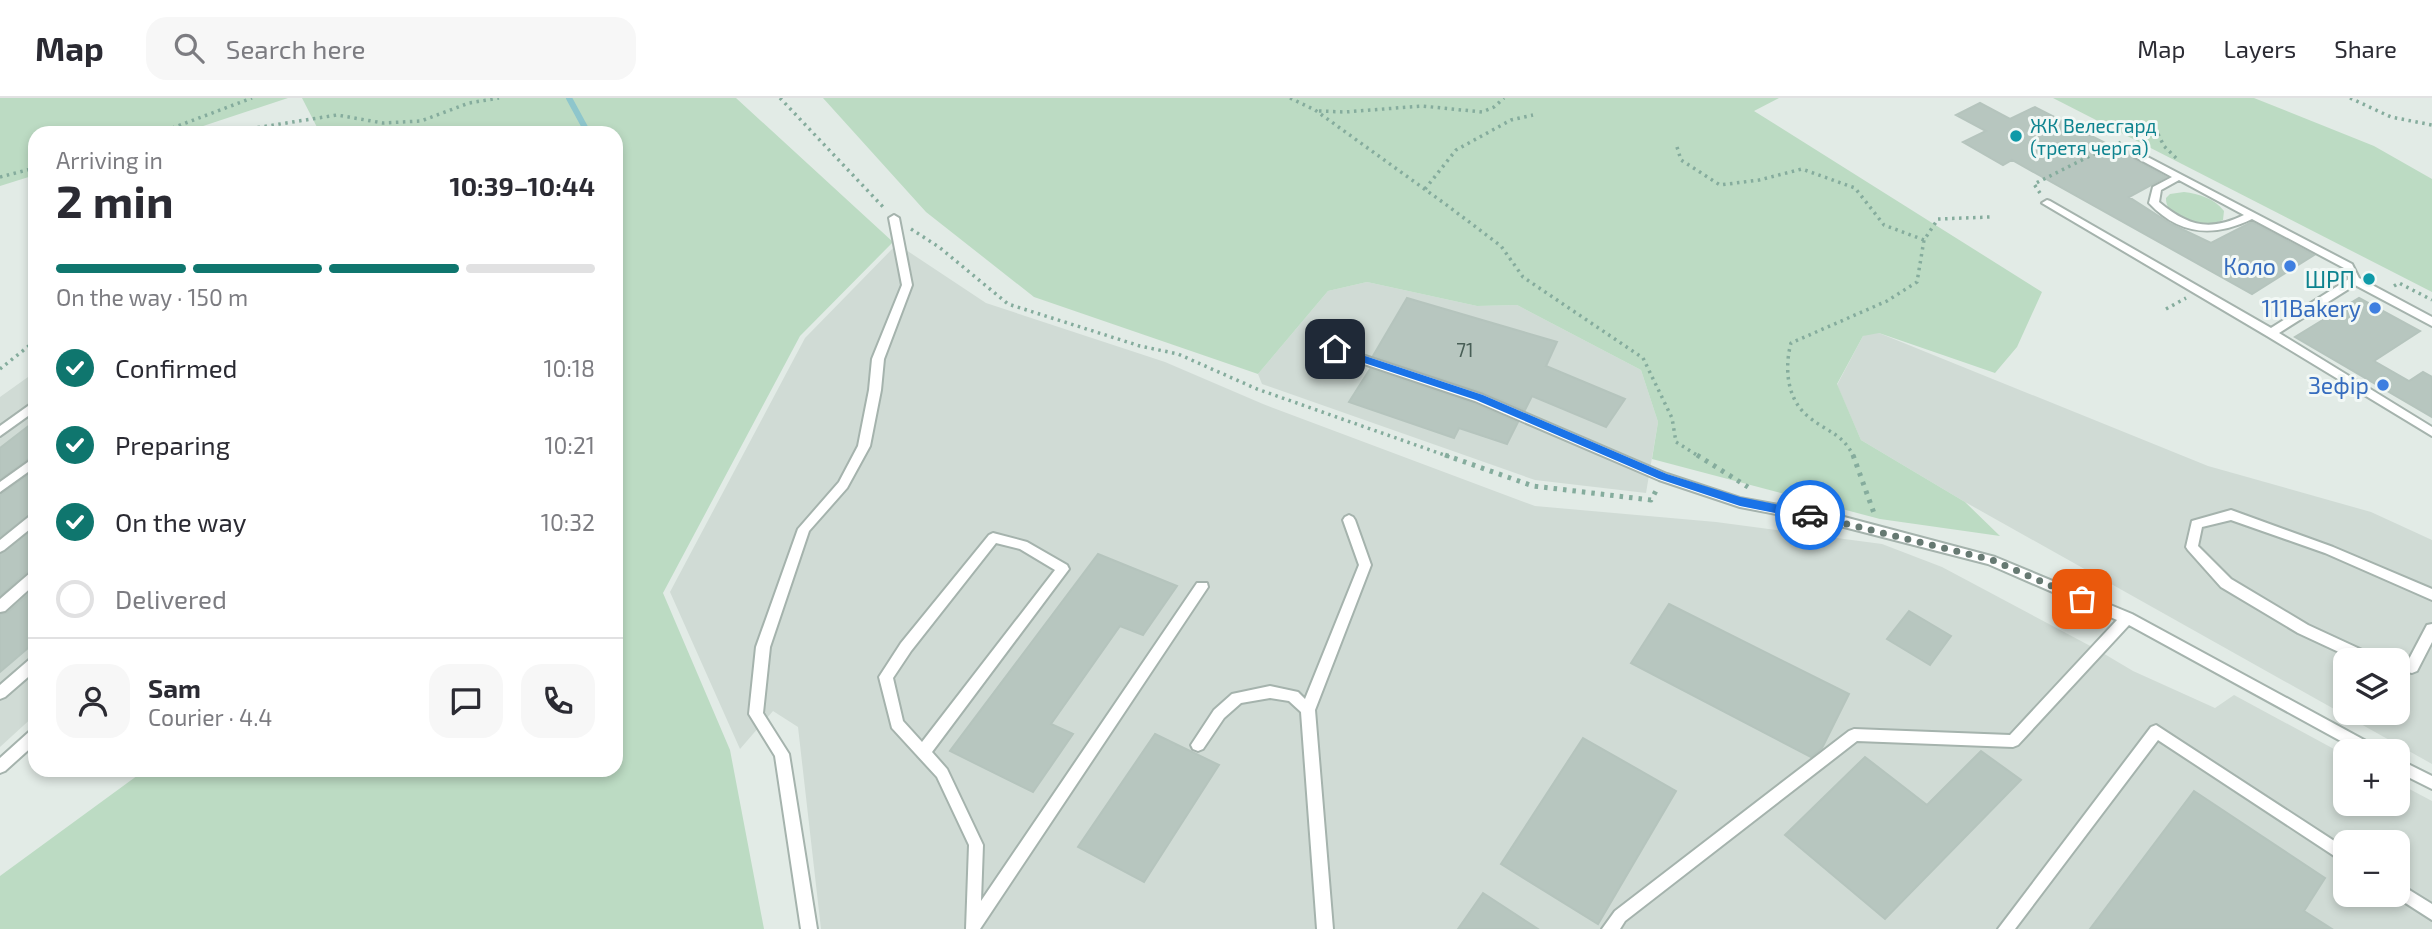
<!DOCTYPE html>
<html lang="en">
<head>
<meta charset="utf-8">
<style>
	body { margin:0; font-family:"Exo 2",sans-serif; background:#f7f7f7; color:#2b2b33; height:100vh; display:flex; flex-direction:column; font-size:26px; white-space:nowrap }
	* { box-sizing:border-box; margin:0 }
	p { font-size:23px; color:#7c7c81 }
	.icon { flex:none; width:38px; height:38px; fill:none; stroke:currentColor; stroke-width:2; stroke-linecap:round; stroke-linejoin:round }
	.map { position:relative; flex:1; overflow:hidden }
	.sheet { position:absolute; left:28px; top:28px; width:595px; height:651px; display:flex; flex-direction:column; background:#fff; border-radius:21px; box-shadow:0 4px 10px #0003 }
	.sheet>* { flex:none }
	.controls { position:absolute; left:2333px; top:550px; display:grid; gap:14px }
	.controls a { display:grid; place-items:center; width:77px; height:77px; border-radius:14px; background:#fff; box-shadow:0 4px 10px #0003; font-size:35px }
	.pin { position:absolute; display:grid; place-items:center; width:60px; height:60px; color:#fff; margin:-30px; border-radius:14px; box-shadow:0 4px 10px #0006 }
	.courier { position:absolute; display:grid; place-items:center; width:70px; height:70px; margin:-35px; border:5px solid #1a73e8; border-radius:50%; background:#fff; color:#222; box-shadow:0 2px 9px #0007 }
	.headline em { font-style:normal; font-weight:700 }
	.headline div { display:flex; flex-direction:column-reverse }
	.headline { display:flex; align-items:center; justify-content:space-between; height:119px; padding:0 28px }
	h1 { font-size:46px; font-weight:700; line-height:52px }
	.bar { display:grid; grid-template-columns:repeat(4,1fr); gap:10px 7px; align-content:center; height:84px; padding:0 28px }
	.bar i { height:9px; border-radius:5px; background:#e1e1e2 }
	.bar .active { background:#0f766e }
	.bar p { grid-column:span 4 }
	.line { display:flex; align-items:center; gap:18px; padding:0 28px; border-top:2px solid #e1e1e2 }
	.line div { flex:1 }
	.round { display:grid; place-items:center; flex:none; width:74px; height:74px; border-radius:21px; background:#f7f7f7 }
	ol { padding:0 28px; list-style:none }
	li { display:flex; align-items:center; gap:21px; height:77px }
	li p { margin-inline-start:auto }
	li .icon { padding:7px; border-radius:50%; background:#0f766e; color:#fff; stroke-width:4 }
	li:last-child { color:#7c7c81 }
	li i { width:38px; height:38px; border:4px solid #e1e1e2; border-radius:50% }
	header { display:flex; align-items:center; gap:42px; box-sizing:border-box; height:98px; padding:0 35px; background:#fff; border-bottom:2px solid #e1e1e2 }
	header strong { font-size:33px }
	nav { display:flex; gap:38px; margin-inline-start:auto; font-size:24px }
	.search { width:490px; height:63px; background:#f7f7f7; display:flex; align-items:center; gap:18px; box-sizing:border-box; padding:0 24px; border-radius:21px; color:#7c7c81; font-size:26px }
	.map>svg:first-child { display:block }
	.built { fill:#d0dbd5; fill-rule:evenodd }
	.green { fill:#bcdbc3 }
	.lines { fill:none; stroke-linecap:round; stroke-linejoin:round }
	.stream { stroke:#8ec6cc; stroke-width:6 }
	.building { fill:#b7c6bf; stroke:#b5c4bd; stroke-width:2 }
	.service-casing { stroke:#a5b3ad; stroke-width:4 }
	.path-far1 { stroke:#85ac9d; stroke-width:3.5; stroke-dasharray:2.5 4.5; stroke-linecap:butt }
	.path { stroke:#85ac9d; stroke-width:5; stroke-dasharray:3.5 6; stroke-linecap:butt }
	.service { fill:#fff; fill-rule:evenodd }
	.route { fill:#1a73e8 }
	.done { stroke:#667972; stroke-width:7; stroke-dasharray:0 12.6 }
	.culture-dot { fill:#0f9aa8; stroke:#f2f8f5; stroke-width:2.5 }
	.shop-dot { fill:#3f7fe0; stroke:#f2f8f5; stroke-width:2.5 }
	.labels { text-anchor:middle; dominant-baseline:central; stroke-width:6; stroke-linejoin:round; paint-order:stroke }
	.far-culture-label { font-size:19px; fill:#0d838f; stroke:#f2f8f5; text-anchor:start }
	.number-label { font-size:19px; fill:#485e56 }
	.shop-label { font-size:23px; fill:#366cbe; stroke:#f2f8f5; text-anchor:end }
	.culture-label { font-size:23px; fill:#0d838f; stroke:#f2f8f5; text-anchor:end }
</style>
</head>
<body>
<header>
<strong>Map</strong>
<div class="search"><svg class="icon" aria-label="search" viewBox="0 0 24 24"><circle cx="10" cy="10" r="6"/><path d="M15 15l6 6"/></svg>Search here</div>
<nav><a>Map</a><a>Layers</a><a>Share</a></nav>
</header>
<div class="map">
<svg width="2432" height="831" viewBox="0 0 2432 831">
	<rect width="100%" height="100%" fill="#e2ebe6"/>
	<!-- built -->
	<path class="built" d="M897 146 986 205 1165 264 1263 306 1535 408 1716 424 1882 446 1942 469 2096 551 2133 573 2215 610 2234 597 2345 657V705H2398V685L2432 703V831H821L798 629 773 613 740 651 670 494 805 240ZM2345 744H2398V796H2345Z
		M1367 184 1477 208 1517 207 1641 272 1658 324 1646 395 1535 382 1262 286 1258 276 1328 193Z
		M1869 235H1879L2208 368 2371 414 2432 442V666L1965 404 1861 342 1837 287 1863 238ZM2345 562H2398V614H2345Z
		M35 274V617L0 649V299Z"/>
	<!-- green -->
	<path class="green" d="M0 0H288L182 35H35V77L0 88Z
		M302 0H736L893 144 800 238 663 495 730 652 764 831H0V778L145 672H616V35H320Z
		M823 0H1779L1754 13 2042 194 2017 249 1995 275 1879 235 1863 238 1837 286 1861 342 1965 404 2000 438 1880 421 1652 361 1658 324 1641 272 1517 207 1477 208 1367 184 1328 193 1258 276 1034 199 926 114Z
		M2053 0H2254L2374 48 2432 81V194Z
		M2184 94C2199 96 2214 100 2224 113L2223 122C2206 131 2165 123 2166 100L2170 96Z"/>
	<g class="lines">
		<!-- stream -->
		<path class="stream" d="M569 0 588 35
			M616 107 619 116 616 126"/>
	</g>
	<!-- building -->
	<path class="building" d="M1980 5 2010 21 2035 9 2111 48 2114 46 2131 55 2134 61 2166 79 2129 99 2171 126 2211 145 2252 124 2314 157 2252 196 2012 62 2003 67 1963 44 1986 33 1956 17Z
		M1407 200 1557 244 1546 268 1625 301 1606 329 1532 298 1525 312 1484 295 1373 258Z
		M2359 200 2420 233 2374 263 2409 283 2423 274 2432 279V319L2295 239Z
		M1370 271 1474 305 1518 324 1507 346 1459 330 1454 340 1349 304Z
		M35 323V356L0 381V350Z
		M35 372V413L0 439V397Z
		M35 430V472L28 473 0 498V456Z
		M1098 456 1177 488 1143 537 1120 528 1051 626 1073 636 1033 694 950 653Z
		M35 490V544L0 574V516L7 515Z
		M1669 506 1849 596 1822 650 1811 659 1631 565Z
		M1909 513 1951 538 1930 567 1887 541Z
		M1155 636 1219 667 1144 784 1078 749Z
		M1583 640 1676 693 1598 826 1501 766Z
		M1981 653 2021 682 1885 821 1785 737 1865 659 1927 707Z
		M2194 693 2325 780 2304 813 2332 831H2090Z
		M1483 795 1538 831H1458Z"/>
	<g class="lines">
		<defs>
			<path id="service" d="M2138 54 2352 166 2359 180 2432 219V228L2355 187 2279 235 2432 329V338L2267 238 2042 105 2047 102 2050 103 2271 230 2349 181 2344 170 2252 121C2213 140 2179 137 2149 105L2153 89 2172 79 2135 59 2133 57ZM2179 82 2244 117C2209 134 2188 128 2159 104L2161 92Z
				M894 117 899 120 912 187 884 261 881 292 870 348 847 390 809 433 770 549 763 615 789 656 817 831H801L775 658 749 616 756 549 798 431 839 384 858 348 869 292 872 261 902 187 889 120Z
				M1335 248 1483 297 1667 376 1740 400 1844 419 1995 459 2132 516 2377 649 2379 653H2359L2129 527 2018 647 2013 649 1857 643 1625 823 1620 831H1602L1615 813 1849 633 1854 631 2010 637 2117 522 1988 466 1844 429 1740 409 1659 382 1475 303 1331 255 1330 252 1331 249Z
				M35 303V313L0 338V328Z
				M35 359V369L0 394V384Z
				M2231 412 2333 449 2432 491V502L2325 455 2231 422 2202 429 2198 448 2231 481 2308 527 2375 558 2377 562H2356L2298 535 2221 489 2188 452 2186 449 2192 423Z
				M35 415V427L4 452 0 454V442L31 417Z
				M1349 417 1353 419 1355 422 1371 467 1315 612 1333 831H1317L1301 614 1289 603 1270 600 1241 605 1224 620 1203 651 1198 653 1193 651 1191 647 1214 612 1232 596 1270 588 1298 594 1305 601 1359 467 1343 422 1345 419Z
				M993 435 1027 444 1067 467 1069 471 932 654 947 671 983 747 981 803 1197 485H1207L1208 489 980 831H966L969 747 937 679 892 630 879 579 901 545 989 437ZM996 445 1020 451 1055 472 922 644 903 623 893 580 911 553Z
				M35 474V486L5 513 0 514V501L30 475Z
				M2432 526V544L2417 573 2412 575 2398 572 2397 562 2408 563 2427 527Z
				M35 559V573L5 599 0 601V587L30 561Z
				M2156 627 2345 750V765L2158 642 2015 831H1998L2151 629Z
				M35 631V646L5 673 0 675V660L30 633Z
				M2398 661 2432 678V691L2398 674Z
				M2398 785 2432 806V822L2393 797 2398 796Z"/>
		</defs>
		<!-- service casing -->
		<use href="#service" class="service-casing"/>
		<!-- path-far1 -->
		<path class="path-far1" d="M780 0 885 111
			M1290 0 1315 12 1448 108 1501 148 1523 179 1643 260 1672 320 1676 344 1700 359
			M2350 0 2391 19 2432 27
			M1319 13 1345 14 1422 8 1482 14 1494 9 1504 0
			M159 35 252 0
			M223 35 337 17 383 25 421 23 469 5 499 0
			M2158 36 2164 48 2178 62
			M1677 49 1681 62 1720 87 1759 82 1802 71 1855 90 1884 127 1924 142
			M0 79 35 70
			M1425 91 1456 52 1511 22 1533 17
			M2040 95 2034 86 2118 44 2129 51
			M911 131 939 149 1008 206 1140 248 1178 256 1257 291 1450 359
			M2394 188 2399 185 2432 202
			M2166 211 2186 200
			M0 271 35 243
			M1854 359C1842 335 1829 335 1810 320 1787 303 1784 271 1791 245L1887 203 1917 184 1924 142 1938 121 1990 119"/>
		<!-- path -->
		<path class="path" d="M1445 357 1533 388 1651 402 1657 391
			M1697 357 1748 389
			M1853 357 1875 418"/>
		<!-- service -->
		<use href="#service" class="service"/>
	</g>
	<!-- route -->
	<path class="route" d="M1331 249H1338L1483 297 1667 376 1740 399 1810 413 1815 417 1810 422 1740 408 1659 381 1476 302 1331 254Z"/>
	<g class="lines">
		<!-- done -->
		<path class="done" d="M1810 417 1992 462 2082 501"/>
	</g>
	<!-- markers -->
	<g class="culture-dot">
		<circle cx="2016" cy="38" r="7"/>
		<circle cx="2369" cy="181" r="7"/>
	</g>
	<g class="shop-dot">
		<circle cx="2290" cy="168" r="7"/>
		<circle cx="2375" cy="210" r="7"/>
		<circle cx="2383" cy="287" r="7"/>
	</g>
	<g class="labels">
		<!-- far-culture labels -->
		<g class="far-culture-label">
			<text x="2030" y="27">ЖК Велесгард<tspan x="2030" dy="22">(третя черга)</tspan></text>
		</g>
		<!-- number labels -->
		<g class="number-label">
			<text x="1465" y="251">71</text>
		</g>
		<!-- shop labels -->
		<g class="shop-label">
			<text x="2276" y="168">Коло</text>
			<text x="2361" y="210">111Bakery</text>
			<text x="2369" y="287">Зефір</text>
		</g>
		<!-- culture labels -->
		<g class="culture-label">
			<text x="2355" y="181">ШРП</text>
		</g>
	</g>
</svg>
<div class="controls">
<a><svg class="icon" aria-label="layers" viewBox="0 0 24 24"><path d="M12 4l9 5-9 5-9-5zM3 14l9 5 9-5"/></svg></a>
<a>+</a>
<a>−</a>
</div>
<div class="pin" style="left:2082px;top:501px;background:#ea580c"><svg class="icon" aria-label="bag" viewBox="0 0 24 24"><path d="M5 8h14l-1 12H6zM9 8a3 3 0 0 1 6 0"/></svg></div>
<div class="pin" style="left:1335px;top:251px;background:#1f2937"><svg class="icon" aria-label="home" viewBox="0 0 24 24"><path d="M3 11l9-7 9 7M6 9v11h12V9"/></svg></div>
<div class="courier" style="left:1810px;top:417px"><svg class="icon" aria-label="car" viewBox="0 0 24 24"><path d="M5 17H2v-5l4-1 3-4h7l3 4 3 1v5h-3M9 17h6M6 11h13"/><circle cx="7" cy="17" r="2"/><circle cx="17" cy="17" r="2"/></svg></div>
<section class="sheet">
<div class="headline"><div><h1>2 min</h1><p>Arriving in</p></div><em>10:39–10:44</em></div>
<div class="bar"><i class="active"></i><i class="active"></i><i class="active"></i><i></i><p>On the way · 150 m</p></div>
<ol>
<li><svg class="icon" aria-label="check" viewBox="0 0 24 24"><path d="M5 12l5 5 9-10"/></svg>Confirmed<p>10:18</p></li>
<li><svg class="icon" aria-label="check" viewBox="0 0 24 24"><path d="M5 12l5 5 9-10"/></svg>Preparing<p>10:21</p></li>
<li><svg class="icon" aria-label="check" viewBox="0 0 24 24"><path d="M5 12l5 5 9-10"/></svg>On the way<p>10:32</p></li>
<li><i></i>Delivered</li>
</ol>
<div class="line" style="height:126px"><a class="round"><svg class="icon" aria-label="person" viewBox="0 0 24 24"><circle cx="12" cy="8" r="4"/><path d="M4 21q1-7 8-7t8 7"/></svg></a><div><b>Sam</b><p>Courier · 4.4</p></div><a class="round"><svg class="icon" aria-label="chat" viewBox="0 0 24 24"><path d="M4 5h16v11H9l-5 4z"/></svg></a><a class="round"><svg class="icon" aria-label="phone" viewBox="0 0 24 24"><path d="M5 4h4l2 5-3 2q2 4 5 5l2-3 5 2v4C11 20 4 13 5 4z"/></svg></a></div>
</section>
</div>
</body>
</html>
